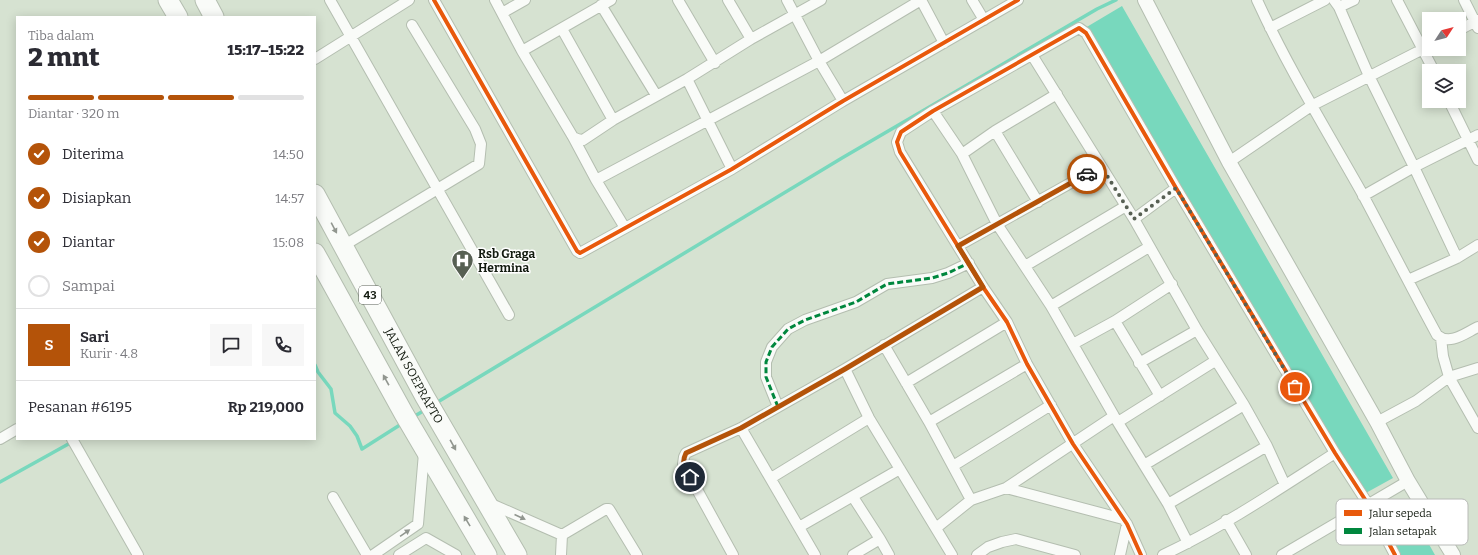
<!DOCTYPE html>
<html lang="id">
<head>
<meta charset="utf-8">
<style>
	body { margin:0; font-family:Bitter,serif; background:#f7f7f7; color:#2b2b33; height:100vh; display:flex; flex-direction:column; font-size:15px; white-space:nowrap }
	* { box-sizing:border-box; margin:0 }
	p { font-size:13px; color:#7c7c81 }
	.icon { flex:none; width:22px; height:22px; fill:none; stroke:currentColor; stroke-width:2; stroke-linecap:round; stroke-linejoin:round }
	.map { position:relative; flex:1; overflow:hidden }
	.panel { position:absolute; left:16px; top:16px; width:300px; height:424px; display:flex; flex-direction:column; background:#fff; border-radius:0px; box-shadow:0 2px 10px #0003 }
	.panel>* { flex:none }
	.needle { width:26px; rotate:54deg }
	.tools { position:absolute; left:1422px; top:12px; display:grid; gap:8px }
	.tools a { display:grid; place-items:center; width:44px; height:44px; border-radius:0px; background:#fff; box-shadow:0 2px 10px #0003; font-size:20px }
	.pin { position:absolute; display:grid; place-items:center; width:34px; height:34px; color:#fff; margin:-17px; border:2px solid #fff; border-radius:50%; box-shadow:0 1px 4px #0007 }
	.courier { position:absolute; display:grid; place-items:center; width:40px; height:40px; margin:-20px; border:3px solid #b45309; border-radius:50%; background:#fff; color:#222; box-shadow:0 1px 5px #0007 }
	.overview em { font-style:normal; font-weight:800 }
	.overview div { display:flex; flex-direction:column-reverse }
	.overview { display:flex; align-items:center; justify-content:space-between; height:68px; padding:0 12px }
	h1 { font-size:26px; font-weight:800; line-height:30px }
	.bar { display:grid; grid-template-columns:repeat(4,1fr); gap:6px 4px; align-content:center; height:48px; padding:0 12px }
	.bar i { height:5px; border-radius:3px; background:#e1e1e2 }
	.bar .selected { background:#b45309 }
	.bar p { grid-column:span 4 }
	.line { display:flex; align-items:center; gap:10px; padding:0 12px; border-top:1px solid #e1e1e2 }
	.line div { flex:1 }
	.round { display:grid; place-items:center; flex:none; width:42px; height:42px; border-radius:0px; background:#f7f7f7 }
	ol { padding:0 12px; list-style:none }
	li { display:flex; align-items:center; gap:12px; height:44px }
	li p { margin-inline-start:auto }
	li .icon { padding:4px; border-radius:50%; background:#b45309; color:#fff; stroke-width:4 }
	li:last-child { color:#7c7c81 }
	li i { width:22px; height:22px; border:2px solid #e1e1e2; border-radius:50% }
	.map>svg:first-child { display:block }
	.water { fill:#78d8bd }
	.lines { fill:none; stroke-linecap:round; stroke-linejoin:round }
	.stream { stroke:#78d8bd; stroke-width:3.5 }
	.street-casing { stroke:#b4beb0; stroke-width:12 }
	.secondary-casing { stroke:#b4beb0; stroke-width:16 }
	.highway-casing { stroke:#b4beb0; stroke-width:21 }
	.street { stroke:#f9fbf8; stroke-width:10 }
	.secondary { stroke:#f9fbf8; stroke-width:14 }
	.highway { stroke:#f9fbf8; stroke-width:19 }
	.quiet { stroke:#00873e; stroke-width:3; stroke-dasharray:6 3; stroke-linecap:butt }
	.cycleway-casing { stroke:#fff; stroke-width:6 }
	.cycleway { stroke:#e8590c; stroke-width:4 }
	.oneway { fill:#91968f }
	.done { stroke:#576053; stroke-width:4; stroke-dasharray:0 7.2 }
	.route { stroke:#b45309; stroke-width:5 }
	.labels { text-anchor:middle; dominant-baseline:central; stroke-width:3; stroke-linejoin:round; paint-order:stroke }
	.shield { fill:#fff; stroke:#595f57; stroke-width:1 }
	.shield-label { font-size:11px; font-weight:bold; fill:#121a0f }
	.poi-label { font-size:12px; font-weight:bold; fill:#121a0f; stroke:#fff; text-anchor:start }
	.street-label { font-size:12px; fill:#121a0f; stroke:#fff }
	.key { fill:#fff; stroke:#b8bab7; stroke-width:1 }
	.key-label { font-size:11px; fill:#121a0f }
</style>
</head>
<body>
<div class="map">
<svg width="1478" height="555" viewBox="0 0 1478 555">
	<rect width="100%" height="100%" fill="#d6e2d1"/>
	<!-- water -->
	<path class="water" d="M1122 6 1393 478 1364 494 1085 28Z
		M1404 500 1435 555H1398L1375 517Z"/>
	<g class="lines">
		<!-- stream -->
		<path class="stream" d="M315 365 318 372 331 389 335 413 350 426 357 436 362 449 403 423
			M436 403 842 158 1097 9 1116 0
			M413 417 425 410
			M0 482 72 442"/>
		<defs>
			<path id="street" d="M330 0 509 315
				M434 0 577 251 580 253 732 169 843 101 1018 0
				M495 0 522 51 573 137C576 139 579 140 583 140L613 120 687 79 751 39 821 0
				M678 0 715 63
				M728 0 751 39
				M787 0 819 61 843 101
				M921 0 944 43
				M972 0 984 20
				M1257 0C1288 68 1327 131 1363 195 1388 242 1412 289 1437 335 1450 346 1465 333 1478 327
				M1334 0 1339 7 1369 76 1414 167 1457 258
				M1397 0 1434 71
				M1464 0 1478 28
				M601 5 656 95
				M1339 7 1354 0
				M502 13 525 0
				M1270 28 1325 0
				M562 29 613 120
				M1459 30 1478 20
				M522 51 611 0
				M1032 55 1134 219 1197 330 1244 405 1267 446 1285 485
				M315 59 409 0
				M687 79 732 169
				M1449 101 1478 160
				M933 111 962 154 997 224 1051 306 1114 416 1168 504 1188 543
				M995 131 1038 202
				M573 137 596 180 625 228
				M962 154 995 131 1057 94
				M1229 162 1311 106 1429 46
				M596 180 819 61 921 0
				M1363 196 1414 167 1478 135
				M1134 219 1176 188
				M343 246 479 164 481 144 475 129 412 25
				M958 246 1101 166
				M1025 266 1126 206
				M1408 280 1457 258 1478 245
				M1051 306 1149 247
				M1115 321 1160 396
				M1441 338 1443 356 1449 377 1478 428
				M1073 344 1115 321 1172 284
				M884 345 929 422 971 500
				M1139 363 1197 330
				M845 369 869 418 952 555
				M906 383 1007 322
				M778 407 766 377V362L772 347 788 329 805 320 856 302 887 284 932 278 948 273 969 263
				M929 422 1027 364
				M1118 422 1215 361
				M1377 422 1416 401 1449 377 1478 368
				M741 428 815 555
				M0 439 17 429
				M72 439 138 555
				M1144 465 1244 405
				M953 466 1051 405
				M771 478 869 418
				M1006 488 1123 519
				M333 497 367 555
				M853 497 880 539 889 555
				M489 503 562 535
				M1168 504 1267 446
				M1226 520 1246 555
				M799 527 900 469
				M936 528 971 500 1006 488 1114 416
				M562 535 606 509H609L637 555
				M373 555 418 524 424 453
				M399 555 426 538 456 555
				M561 555 562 535
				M733 555 683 464 684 457 686 453 741 428 845 369 983 287
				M853 555 880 539
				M977 555 988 547 1002 542 1016 539 1075 555
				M1120 555 1127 524
				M1141 555 1127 524 1073 444 1027 364 1007 322 983 287 900 152 897 142 901 132 933 111 1079 28 1086 33 1176 188 1335 453 1368 504 1395 555
				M1163 555C1223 527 1279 489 1335 453
				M1282 555 1408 481"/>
			<path id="secondary" d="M1145 0 1229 162 1377 422 1408 481 1453 555"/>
			<g id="highway">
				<path d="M168 0 178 17"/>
				<path d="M205 0 214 17"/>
				<path id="s1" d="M315 194 425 397 517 555"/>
				<path d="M315 253 404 414 487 555"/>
			</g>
		</defs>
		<!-- street casing -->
		<use href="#street" class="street-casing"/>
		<!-- secondary casing -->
		<use href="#secondary" class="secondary-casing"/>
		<!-- highway casing -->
		<use href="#highway" class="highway-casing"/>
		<!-- street -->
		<use href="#street" class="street"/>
		<!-- secondary -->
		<use href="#secondary" class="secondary"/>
		<!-- highway -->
		<use href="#highway" class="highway"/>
		<!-- quiet -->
		<path class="quiet" d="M778 407 766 377V362L772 347 788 329 805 320 856 302 887 284 932 278 948 273 969 263"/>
		<defs>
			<path id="cycleway" d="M434 0 577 251 580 253 732 169 843 101 1018 0
				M1141 555 1127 524 1073 444 1027 364 1007 322 983 287 900 152 897 142 901 132 933 111 1079 28 1086 33 1176 188 1335 453 1368 504 1395 555"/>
		</defs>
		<!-- cycleway casing -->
		<use href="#cycleway" class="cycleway-casing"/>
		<!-- cycleway -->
		<use href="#cycleway" class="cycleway"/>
	</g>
	<!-- one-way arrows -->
	<defs><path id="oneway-solid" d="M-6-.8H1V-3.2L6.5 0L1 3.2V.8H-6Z"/></defs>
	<g class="oneway">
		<use href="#oneway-solid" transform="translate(334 228) rotate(62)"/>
		<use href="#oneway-solid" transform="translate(386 380) rotate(-119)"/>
		<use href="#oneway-solid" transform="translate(453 445) rotate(61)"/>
		<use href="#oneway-solid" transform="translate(520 517) rotate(24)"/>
		<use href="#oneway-solid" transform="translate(467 521) rotate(-121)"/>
		<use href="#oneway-solid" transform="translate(405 533) rotate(-35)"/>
	</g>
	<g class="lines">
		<!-- done -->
		<path class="done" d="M1087 174 1101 166 1134 219 1176 188 1295 387"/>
		<!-- route -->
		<path class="route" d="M690 477C685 469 681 463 686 453L741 428 845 369 983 287 958 246 1087 174"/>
	</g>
	<!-- icons -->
	<defs>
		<symbol id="hospital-pin" viewBox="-11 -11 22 30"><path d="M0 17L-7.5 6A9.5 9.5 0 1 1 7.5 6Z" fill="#576053" stroke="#fff"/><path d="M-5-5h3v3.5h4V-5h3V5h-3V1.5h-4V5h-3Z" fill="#fff"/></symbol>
	</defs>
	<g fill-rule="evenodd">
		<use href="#hospital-pin" x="450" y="248" width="25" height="34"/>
	</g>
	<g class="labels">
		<!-- shield labels -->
		<rect class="shield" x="359" y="286" width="22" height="18" rx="3"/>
		<g class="shield-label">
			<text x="370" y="295">43</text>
		</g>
		<!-- poi labels -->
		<g class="poi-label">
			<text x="478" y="254">Rsb Graga<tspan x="478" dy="14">Hermina</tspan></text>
		</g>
		<!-- street labels -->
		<g class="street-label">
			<text stroke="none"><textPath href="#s1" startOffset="207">JALAN SOEPRAPTO</textPath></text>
		</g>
	</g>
	<!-- legend -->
	<rect x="1336" y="499" width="132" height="46" rx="6" class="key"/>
	<rect x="1344" y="510" width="18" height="6" fill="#e8590c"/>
	<rect x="1344" y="528" width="18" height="6" fill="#00873e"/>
	<g class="key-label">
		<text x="1369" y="517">Jalur sepeda</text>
		<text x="1369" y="535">Jalan setapak</text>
	</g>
</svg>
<div class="tools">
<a><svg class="needle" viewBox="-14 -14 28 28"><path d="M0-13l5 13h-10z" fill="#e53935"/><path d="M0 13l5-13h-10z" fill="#7c7c81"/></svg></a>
<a><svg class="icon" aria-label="layers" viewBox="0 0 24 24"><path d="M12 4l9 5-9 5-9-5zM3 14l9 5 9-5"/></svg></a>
</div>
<div class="pin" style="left:1295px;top:387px;background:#ea580c"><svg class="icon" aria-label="bag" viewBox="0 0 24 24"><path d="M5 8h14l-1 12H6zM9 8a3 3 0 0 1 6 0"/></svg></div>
<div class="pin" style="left:690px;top:477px;background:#1f2937"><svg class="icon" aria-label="home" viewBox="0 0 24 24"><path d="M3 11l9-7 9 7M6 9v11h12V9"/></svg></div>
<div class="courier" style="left:1087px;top:174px"><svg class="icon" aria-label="car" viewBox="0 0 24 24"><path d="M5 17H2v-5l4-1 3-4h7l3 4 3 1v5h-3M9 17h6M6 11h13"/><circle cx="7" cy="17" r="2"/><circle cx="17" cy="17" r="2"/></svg></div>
<section class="panel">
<div class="overview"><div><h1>2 mnt</h1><p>Tiba dalam</p></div><em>15:17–15:22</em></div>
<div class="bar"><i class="selected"></i><i class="selected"></i><i class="selected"></i><i></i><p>Diantar · 320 m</p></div>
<ol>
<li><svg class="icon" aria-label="check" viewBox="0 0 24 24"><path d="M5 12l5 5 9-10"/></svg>Diterima<p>14:50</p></li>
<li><svg class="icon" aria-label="check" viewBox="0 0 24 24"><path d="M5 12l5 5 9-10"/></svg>Disiapkan<p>14:57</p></li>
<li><svg class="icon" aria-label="check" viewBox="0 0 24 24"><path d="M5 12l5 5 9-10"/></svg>Diantar<p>15:08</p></li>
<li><i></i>Sampai</li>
</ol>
<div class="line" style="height:72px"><b class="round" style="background:#b45309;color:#fff">S</b><div><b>Sari</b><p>Kurir · 4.8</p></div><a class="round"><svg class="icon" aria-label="chat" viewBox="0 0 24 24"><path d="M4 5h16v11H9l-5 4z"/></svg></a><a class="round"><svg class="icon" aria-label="phone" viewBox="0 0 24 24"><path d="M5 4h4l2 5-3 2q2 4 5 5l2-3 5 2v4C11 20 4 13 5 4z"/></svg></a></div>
<div class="line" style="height:52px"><div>Pesanan #6195</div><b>Rp 219,000</b></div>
</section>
</div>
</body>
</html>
